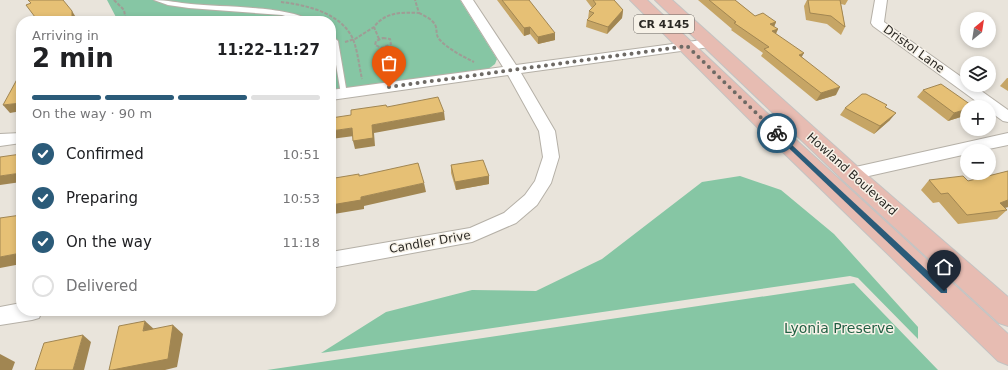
<!DOCTYPE html>
<html lang="en">
<head>
<meta charset="utf-8">
<style>
	body { margin:0; font-family:"DejaVu Sans",sans-serif; background:#f2f2f2; color:#202124; height:100vh; display:flex; flex-direction:column; font-size:15px; white-space:nowrap }
	* { box-sizing:border-box; margin:0 }
	p { font-size:13px; color:#757577 }
	.icon { flex:none; width:22px; height:22px; fill:none; stroke:currentColor; stroke-width:2; stroke-linecap:round; stroke-linejoin:round }
	.map { position:relative; flex:1; overflow:hidden }
	.details { position:absolute; left:16px; top:16px; width:320px; height:300px; display:flex; flex-direction:column; background:#fff; border-radius:16px; box-shadow:0 2px 6px #0003 }
	.details>* { flex:none }
	.needle { width:26px; rotate:30deg }
	.tools { position:absolute; left:960px; top:12px; display:grid; gap:8px }
	.tools a { display:grid; place-items:center; width:36px; height:36px; border-radius:50%; background:#fff; box-shadow:0 2px 6px #0003; font-size:20px }
	.pin { position:absolute; display:grid; place-items:center; width:34px; height:34px; color:#fff; margin:-41px -17px; border-radius:50% 50% 50% 0; rotate:-45deg; box-shadow:0 0 4px #0007 }
	.pin .icon { rotate:45deg }
	.courier { position:absolute; display:grid; place-items:center; width:40px; height:40px; margin:-20px; border:3px solid #2b5b79; border-radius:50%; background:#fff; color:#222; box-shadow:0 1px 5px #0007 }
	.head em { font-style:normal; font-weight:700 }
	.head div { display:flex; flex-direction:column-reverse }
	.head { display:flex; align-items:center; justify-content:space-between; height:68px; padding:0 16px }
	h1 { font-size:26px; font-weight:700; line-height:30px }
	.bar { display:grid; grid-template-columns:repeat(4,1fr); gap:6px 4px; align-content:center; height:48px; padding:0 16px }
	.bar i { height:5px; border-radius:3px; background:#e0e0e0 }
	.bar .current { background:#2b5b79 }
	.bar p { grid-column:span 4 }
	ol { padding:0 16px; list-style:none }
	li { display:flex; align-items:center; gap:12px; height:44px }
	li p { margin-inline-start:auto }
	li .icon { padding:4px; border-radius:50%; background:#2b5b79; color:#fff; stroke-width:4 }
	li:last-child { color:#757577 }
	li i { width:22px; height:22px; border:2px solid #e0e0e0; border-radius:50% }
	.map>svg:first-child { display:block }
	.green { fill:#86c6a4 }
	.lines { fill:none; stroke-linecap:round; stroke-linejoin:round }
	.lane-casing { stroke:#b5b0a7; stroke-width:2 }
	.street-casing { stroke:#b5b0a7; stroke-width:2 }
	.primary-casing { stroke:#c4c3c2; stroke-width:2 }
	.path { stroke:#9f9c95; stroke-width:2; stroke-dasharray:3.5 1.5; stroke-linecap:butt }
	.lane { fill:#fff; fill-rule:evenodd }
	.street { fill:#fff; fill-rule:evenodd }
	.primary { fill:#e7bcb2; fill-rule:evenodd }
	.wall { fill:#c6a565 }
	.shaded-wall { fill:#a18652 }
	.building { fill:#e6c075; stroke:#a18652 }
	.route { fill:#2b5b79 }
	.done { stroke:#6e6a65; stroke-width:4; stroke-dasharray:0 7.2 }
	.labels { text-anchor:middle; dominant-baseline:central; stroke-width:3; stroke-linejoin:round; paint-order:stroke }
	.shield { fill:#f7f2e8; stroke:#686560; stroke-width:1 }
	.shield-label { font-size:11px; font-weight:bold; fill:#2b2925 }
	.street-label { font-size:12px; fill:#2b2925; stroke:#f7f2e8 }
	.near-park-label { font-size:14px; fill:#226044; stroke:#f7f2e8 }
</style>
</head>
<body>
<div class="map">
<svg width="1008" height="370" viewBox="0 0 1008 370">
	<rect width="100%" height="100%" fill="#e9e4db"/>
	<!-- green -->
	<path class="green" d="M107 0H460L497 59 495 64 487 70 331 91V21H118Z
		M740 176 781 190 834 234 918 327V339L858 278 850 276 321 353 386 312 472 290 536 291 602 259 702 182Z
		M854 283 938 370H267Z"/>
	<g class="lines">
		<defs>
			<path id="lane" d="M154 0C167 0 179 3 191 4 218 7 290 6 310 21H301L282 15 189 8 168 5Z
				M331 35 338 41 347 94 344 96 341 94Z"/>
			<path id="street" d="M461 0H473L516 65 710 39 715 40 717 43 715 46 710 47 521 73 555 131 559 157 551 183 537 205 516 223 472 242 331 268V252L470 228 504 213 525 195 535 181 543 157 539 131 508 75 331 100V90L503 67Z
				M875 0H887L884 22 967 81V85H973L1008 110V122L1003 121 989 111V107H984L873 26 871 23Z
				M21 133V143L0 146V134Z
				M1008 133V145L979 151H967V154L851 180 845 178 843 174 845 170 851 168Z
				M21 303V311H42L39 318 32 320 0 325V307Z"/>
			<path id="primary" d="M630 0H647L769 115 1008 334V365L998 361 755 125Z
				M655 0H672L859 168 1008 297V326L999 323 843 180Z"/>
		</defs>
		<!-- lane casing -->
		<use href="#lane" class="lane-casing"/>
		<!-- street casing -->
		<use href="#street" class="street-casing"/>
		<!-- primary casing -->
		<use href="#primary" class="primary-casing"/>
		<!-- path -->
		<path class="path" d="M114 0 124 10 126 21
			M281 2C307 5 341 13 353 39 358 52 359 66 362 79
			M419 13C425 16 434 20 436 27 437 32 436 35 439 39 448 49 462 56 474 62
			M383 38 390 39 391 44 382 48 375 45 376 41Z
			M379 39 374 27C385 12 402 12 419 13L415 0
			M345 42 355 39 374 27"/>
		<!-- lane -->
		<use href="#lane" class="lane"/>
		<!-- street -->
		<use href="#street" class="street"/>
		<!-- primary -->
		<use href="#primary" class="primary"/>
	</g>
	<!-- wall -->
	<path class="wall" d="M497 0H529L555 40 538 44 530 34 524 36Z
		M586 0H614L623 10 622 18 607 34 586 27 587 20 588 19 589 11 592 8Z
		M698 0H735L755 16 776 22 774 27 778 29 776 34 802 57 836 95 816 101 761 56 763 53 731 30 732 29Z
		M807 0H848L845 5 841 4 845 27 841 35 827 24 806 20 804 6Z
		M1007 78H1008V91L1000 86Z
		M923 90 967 107V115L948 121 917 97Z
		M887 105 885 107 890 120 874 134 840 115 845 108Z
		M451 165 489 176V184L456 190 451 173Z
		M1008 171V207L1004 208 1007 210 997 219 958 224 939 202 933 203 921 190 929 180 968 181Z"/>
	<!-- shaded-wall -->
	<path class="shaded-wall" d="M623 10 622 18 607 34 608 27Z
		M72 11 77 19V21H72Z
		M776 22 773 29 770 24Z
		M530 27V34L524 36V28Z
		M778 29 774 37 772 31Z
		M555 33V40L538 44V37Z
		M804 53 800 60 799 55Z
		M840 87 836 95 816 101 821 93Z
		M21 103V111L10 113 3 105Z
		M967 109V115L948 121 954 113Z
		M444 112 445 120 374 133 375 146 355 149 353 141 372 125Z
		M896 113 890 120 874 134 880 126Z
		M352 128 354 136 331 139V131Z
		M21 173V182L0 185V176Z
		M489 176V184L456 190 455 182Z
		M424 183 426 192 364 206V209L334 214V219L331 220V205L361 197Z
		M1008 200V207L990 212 1000 203Z
		M21 222V233L17 230Z
		M21 253V264L0 268V257Z
		M145 321 155 330 143 331Z
		M173 325 183 334 177 367 165 370H112Z
		M83 335 91 342 84 370H73Z
		M0 354 15 362 12 370H0Z"/>
	<!-- building -->
	<path class="building" d="M28 0H63L72 11V21H38L26 5 31 3Z
		M502 0H529L555 33 538 37 530 27 524 28Z
		M593 0H614L623 10 608 27 587 20 594 13 589 11 596 4Z
		M709 0H735L755 16 763 13 776 22 770 24 778 29 772 31 804 53 799 55 840 87 821 93 764 49 769 47 734 23 736 22Z
		M808 0H840L845 27 831 16 810 13Z
		M21 72V103L3 105Z
		M941 84 974 107H967V109L954 113 923 90Z
		M862 94H866L887 105 885 107 896 113 880 126 845 108Z
		M438 97 444 112 372 125 373 138 353 141 352 128 331 131V118L351 115V110L386 105 387 107Z
		M21 154V173L0 176V157Z
		M483 160 489 176 455 182 451 165Z
		M418 163 424 183 361 197V200L331 205V181L335 180V178L359 174V176Z
		M1008 171V200L1000 203 1007 210 967 215 948 193 941 194 929 180 963 176 968 181Z
		M21 215V222L17 230H21V253L0 257V218Z
		M145 321 143 331 173 325 168 359 112 370H109L119 326Z
		M83 335 73 370H35L44 343Z"/>
	<!-- route -->
	<path class="route" d="M777 131 947 289V293H941L775 135V132Z"/>
	<g class="lines">
		<!-- done -->
		<path class="done" d="M389 87 687 46 777 133"/>
	</g>
	<g class="labels">
		<!-- shield labels -->
		<rect class="shield" x="634" y="15" width="60" height="18" rx="3"/>
		<g class="shield-label">
			<text x="664" y="24">CR 4145</text>
		</g>
		<!-- street labels -->
		<g class="street-label">
			<text transform="translate(914 49) rotate(36)">Dristol Lane</text>
			<text transform="translate(852 174) rotate(42)">Howland Boulevard</text>
			<text transform="translate(430 242) rotate(-10)">Candler Drive</text>
		</g>
		<!-- near-park labels -->
		<g class="near-park-label">
			<text x="839" y="328">Lyonia Preserve</text>
		</g>
	</g>
</svg>
<div class="tools">
<a><svg class="needle" viewBox="-14 -14 28 28"><path d="M0-13l5 13h-10z" fill="#e53935"/><path d="M0 13l5-13h-10z" fill="#757577"/></svg></a>
<a><svg class="icon" aria-label="layers" viewBox="0 0 24 24"><path d="M12 4l9 5-9 5-9-5zM3 14l9 5 9-5"/></svg></a>
<a>+</a>
<a>−</a>
</div>
<div class="pin" style="left:389px;top:87px;background:#ea580c"><svg class="icon" aria-label="bag" viewBox="0 0 24 24"><path d="M5 8h14l-1 12H6zM9 8a3 3 0 0 1 6 0"/></svg></div>
<div class="pin" style="left:944px;top:291px;background:#1f2937"><svg class="icon" aria-label="home" viewBox="0 0 24 24"><path d="M3 11l9-7 9 7M6 9v11h12V9"/></svg></div>
<div class="courier" style="left:777px;top:133px"><svg class="icon" aria-label="bike" viewBox="0 0 24 24"><circle cx="6" cy="16" r="4"/><circle cx="18" cy="16" r="4"/><path d="M6 16l4-8h5l3 8M10 8l3 8H6M13 5h3"/></svg></div>
<section class="details">
<div class="head"><div><h1>2 min</h1><p>Arriving in</p></div><em>11:22–11:27</em></div>
<div class="bar"><i class="current"></i><i class="current"></i><i class="current"></i><i></i><p>On the way · 90 m</p></div>
<ol>
<li><svg class="icon" aria-label="check" viewBox="0 0 24 24"><path d="M5 12l5 5 9-10"/></svg>Confirmed<p>10:51</p></li>
<li><svg class="icon" aria-label="check" viewBox="0 0 24 24"><path d="M5 12l5 5 9-10"/></svg>Preparing<p>10:53</p></li>
<li><svg class="icon" aria-label="check" viewBox="0 0 24 24"><path d="M5 12l5 5 9-10"/></svg>On the way<p>11:18</p></li>
<li><i></i>Delivered</li>
</ol>
</section>
</div>
</body>
</html>
